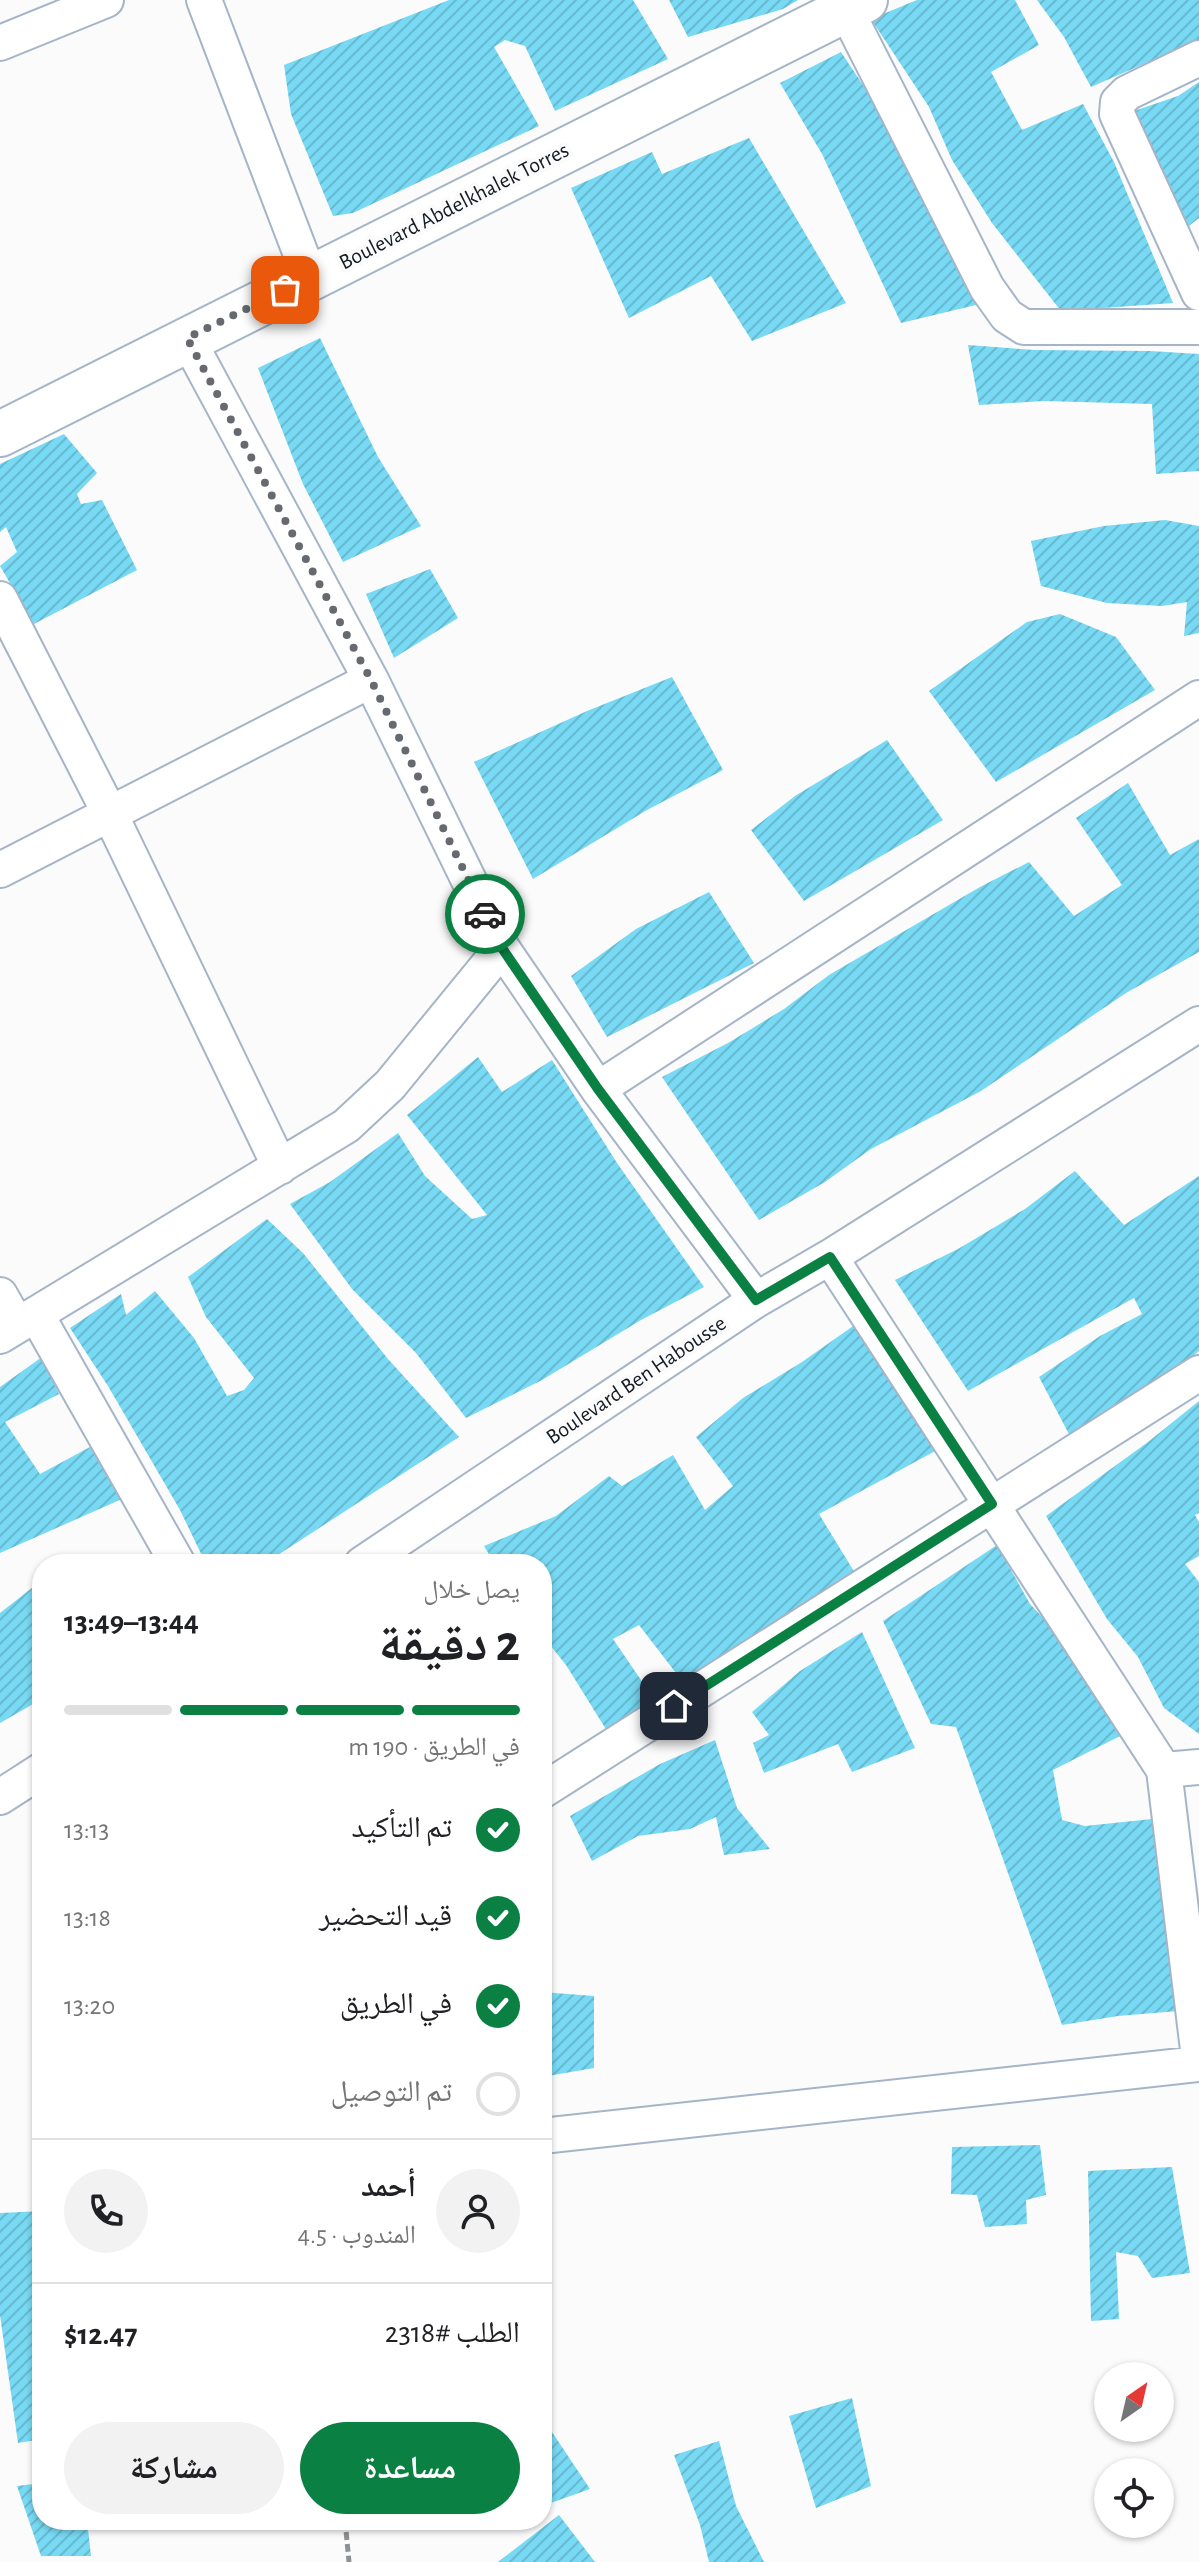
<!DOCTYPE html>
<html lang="ar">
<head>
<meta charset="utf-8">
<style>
	body { margin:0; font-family:"Alegreya Sans","Noto Naskh Arabic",sans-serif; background:#f2f2f2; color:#202124; direction:rtl; height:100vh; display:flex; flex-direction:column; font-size:30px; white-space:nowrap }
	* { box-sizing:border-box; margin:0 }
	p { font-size:26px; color:#757577 }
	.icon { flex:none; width:44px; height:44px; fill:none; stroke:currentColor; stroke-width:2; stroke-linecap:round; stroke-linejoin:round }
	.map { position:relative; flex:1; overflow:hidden; direction:ltr }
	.details { position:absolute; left:32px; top:1554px; width:520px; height:976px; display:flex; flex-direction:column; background:#fff; border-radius:32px; box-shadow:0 2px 6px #0004; direction:rtl }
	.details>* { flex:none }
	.needle { width:52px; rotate:34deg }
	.controls { position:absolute; left:1094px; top:2362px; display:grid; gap:16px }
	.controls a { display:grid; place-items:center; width:80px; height:80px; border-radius:50%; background:#fff; box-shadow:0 2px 6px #0004; font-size:40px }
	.pin { position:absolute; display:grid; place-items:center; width:68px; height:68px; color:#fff; margin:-34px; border-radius:16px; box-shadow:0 4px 12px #0006 }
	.courier { position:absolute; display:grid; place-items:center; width:80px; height:80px; margin:-40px; border:6px solid #0b8043; border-radius:50%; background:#fff; color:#222; box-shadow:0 2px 10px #0007 }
	.summary em { font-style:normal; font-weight:700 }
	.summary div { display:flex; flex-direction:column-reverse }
	.summary { display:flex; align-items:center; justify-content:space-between; height:136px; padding:0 32px }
	h1 { font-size:52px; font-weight:700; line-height:60px }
	.bar { display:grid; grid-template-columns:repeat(4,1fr); gap:12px 8px; align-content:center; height:96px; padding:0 32px }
	.bar i { height:10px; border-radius:6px; background:#e0e0e0 }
	.bar .active { background:#0b8043 }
	.bar p { grid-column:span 4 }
	.line { display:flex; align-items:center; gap:20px; padding:0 32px; border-top:2px solid #e0e0e0 }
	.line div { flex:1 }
	.round { display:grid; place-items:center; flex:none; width:84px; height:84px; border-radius:42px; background:#f2f2f2 }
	ol { padding:0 32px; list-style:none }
	li { display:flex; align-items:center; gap:24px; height:88px }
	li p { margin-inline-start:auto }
	li .icon { padding:8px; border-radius:50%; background:#0b8043; color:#fff; stroke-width:4 }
	li:last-child { color:#757577 }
	li i { width:44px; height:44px; border:4px solid #e0e0e0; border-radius:50% }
	.cta { display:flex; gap:16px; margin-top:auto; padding:16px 32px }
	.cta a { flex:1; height:92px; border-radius:48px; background:#0b8043; color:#fff; font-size:32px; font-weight:700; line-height:92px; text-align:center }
	.cta a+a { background:#f2f2f2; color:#202124 }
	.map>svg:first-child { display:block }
	.building { fill:url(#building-hatch) }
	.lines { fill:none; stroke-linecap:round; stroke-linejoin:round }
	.street-casing { stroke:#a5b5c7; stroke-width:38 }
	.secondary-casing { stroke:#a5b5c7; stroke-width:48 }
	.path { stroke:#8e9194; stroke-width:5; stroke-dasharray:8 4; stroke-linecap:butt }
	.street { stroke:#fff; stroke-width:34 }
	.secondary { stroke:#fff; stroke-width:44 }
	.done { stroke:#66696e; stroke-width:8; stroke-dasharray:0 14.4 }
	.route { stroke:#0b8043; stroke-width:10 }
	.labels { text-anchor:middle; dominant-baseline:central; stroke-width:8; stroke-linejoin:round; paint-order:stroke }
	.street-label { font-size:22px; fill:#151b22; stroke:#fbfbfb }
</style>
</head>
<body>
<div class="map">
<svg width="1199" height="2562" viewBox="0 0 1199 2562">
	<defs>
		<pattern id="building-hatch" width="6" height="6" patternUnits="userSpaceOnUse" patternTransform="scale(2)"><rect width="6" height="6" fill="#77d9f3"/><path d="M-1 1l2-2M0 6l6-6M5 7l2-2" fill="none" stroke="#66bad0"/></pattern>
	</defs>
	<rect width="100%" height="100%" fill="#fbfbfb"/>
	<!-- building -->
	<path class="building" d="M449 0H633L668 59 555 111 525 46 505 40 494 47 539 126 353 213 333 216 291 114 284 65Z
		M669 0H798L783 9 688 37Z
		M917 0H1015L1039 45 991 72 1022 130 1083 104 1114 162 1173 303 1061 311 992 223 952 160 929 107 871 19Z
		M1037 0H1199V40L1091 87 1064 37Z
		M841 52 889 124 980 304 901 323 822 154 780 83Z
		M1199 82V218L1180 233 1128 113 1178 96Z
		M749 138 846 303 752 341 711 276 629 318 571 188 652 152 662 174Z
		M320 338 378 457 421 526 343 562 303 484 258 368Z
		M968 345 1034 350 1150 351 1199 354V471L1156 474 1152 404 1044 401 979 405Z
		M64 434 97 473 77 494 81 504 102 500 137 570 34 624 0 566 17 552 6 527 0 532V464Z
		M1165 520 1199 526V633L1184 636 1187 602 1162 606 1107 603 1041 586 1031 541 1104 526Z
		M430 569 458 618 394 658 366 594Z
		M1060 614 1116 637 1155 690 996 782 929 691 1027 622Z
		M672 677 723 770 647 810 533 879 474 762 587 711Z
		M887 740 943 820 804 901 751 830 795 796Z
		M1128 783 1170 855 1199 839V952L1126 993 981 1091 871 1149 825 1182 759 1220 662 1077 728 1043 784 1009 829 975 980 887 1029 862 1074 916 1122 885 1076 818Z
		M709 892 754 963 607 1037 571 976 636 929Z
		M478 1057 502 1092 552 1060 617 1163 704 1287 641 1320 542 1380 466 1418 416 1353 352 1289 290 1204 330 1182 398 1133 425 1176 472 1219 487 1215 407 1115Z
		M1075 1171 1124 1225 1199 1176V1351L1140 1398 1071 1438 1039 1377 1100 1336 1142 1314 1134 1298 968 1391 895 1280 958 1249 1025 1209Z
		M267 1219 303 1253 388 1359 459 1437 264 1564H206L180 1510 108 1386 70 1328 121 1294 126 1315 155 1291 194 1338 227 1396 244 1390 254 1378 206 1317 188 1277Z
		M856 1324 939 1449 819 1514 858 1578 792 1611 729 1650 686 1686 639 1625 613 1639 656 1702 612 1739 566 1665 542 1635V1564H495L484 1546 556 1516 609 1476 622 1486 673 1455 705 1510 733 1486 696 1437 743 1398 802 1362Z
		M42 1357 59 1394 5 1422 40 1474 90 1447 122 1499 0 1553V1387Z
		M1199 1401V1513L1195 1515 1199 1522V1556L1185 1564 1199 1582V1734L1164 1708 1138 1657 1107 1619 1046 1516 1148 1442Z
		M997 1545 1030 1604 1080 1657 1124 1734 1053 1770 1062 1820 1085 1826 1152 1819 1178 2011 1118 2016 1062 2025 956 1727 931 1724 883 1621Z
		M155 1555 160 1564H135Z
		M42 1580V1699L0 1723V1613Z
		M862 1632 915 1748 852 1772 838 1744 764 1773 753 1743 769 1735 752 1712 800 1671Z
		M715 1740 737 1808 770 1849 724 1855 716 1817 690 1829 638 1836 592 1861 570 1816 660 1764Z
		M42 1819V1839L33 1825Z
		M542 1992 594 1996V2068L542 2077Z
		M1040 2145 1046 2195 1026 2200 1027 2224 985 2227 977 2195 951 2194 952 2147Z
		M1172 2167 1190 2273 1152 2278 1138 2256 1116 2252 1119 2319 1091 2321 1088 2171Z
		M42 2211V2439L18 2443 0 2315V2213Z
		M852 2398 871 2486 816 2508 789 2416Z
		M542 2417 590 2489 548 2504 542 2499Z
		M719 2441 736 2506 764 2562H709L700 2525 674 2455Z
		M42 2483V2520H87L91 2556H41L17 2486Z
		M559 2515 595 2562H498Z"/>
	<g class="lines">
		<defs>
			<path id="street" d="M204 0 310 278
				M846 10 987 288 1007 316 1024 327H1199
				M0 43 106 0
				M1199 58 1127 93 1118 102 1117 114 1199 293
				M187 338 371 680 502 948 598 1089 756 1300
				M0 599 110 814 280 1167
				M0 870 371 680
				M598 1089 1199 698
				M830 1257 1164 1770 1199 2058
				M0 1295 17 1325
				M36 1314 178 1564
				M0 1336 346 1126 390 1085 502 948
				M362 1564 756 1300 830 1257 1199 1024
				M1164 1770 1199 1767
				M542 1791 1199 1373
				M0 1797 42 1770
				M542 2136 1199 2064"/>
			<path id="secondary" d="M0 434 865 0"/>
		</defs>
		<!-- street casing -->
		<use href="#street" class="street-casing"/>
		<!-- secondary casing -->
		<use href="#secondary" class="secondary-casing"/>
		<!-- path -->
		<path class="path" d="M345 2520 349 2562"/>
		<!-- street -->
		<use href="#street" class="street"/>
		<!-- secondary -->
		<use href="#secondary" class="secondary"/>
	</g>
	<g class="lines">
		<!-- done -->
		<path class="done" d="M285 290 187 338 371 680 485 914"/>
		<!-- route -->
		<path class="route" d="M485 914 502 948 598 1089 756 1300 830 1257 992 1504 674 1706"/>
	</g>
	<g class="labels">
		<!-- street labels -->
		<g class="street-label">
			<text transform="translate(454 206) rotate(-27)">Boulevard Abdelkhalek Torres</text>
			<text transform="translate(636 1380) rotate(-34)">Boulevard Ben Habousse</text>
		</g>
	</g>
</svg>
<div class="controls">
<a><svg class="needle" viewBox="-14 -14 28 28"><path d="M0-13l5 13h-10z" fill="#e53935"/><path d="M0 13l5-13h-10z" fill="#757577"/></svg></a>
<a><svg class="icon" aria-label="locate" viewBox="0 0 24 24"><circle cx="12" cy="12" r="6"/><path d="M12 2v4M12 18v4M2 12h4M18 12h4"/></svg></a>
</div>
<div class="pin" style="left:285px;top:290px;background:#ea580c"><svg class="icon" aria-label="bag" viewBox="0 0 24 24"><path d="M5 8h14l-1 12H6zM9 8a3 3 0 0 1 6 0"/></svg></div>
<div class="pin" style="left:674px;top:1706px;background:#1f2937"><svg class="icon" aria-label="home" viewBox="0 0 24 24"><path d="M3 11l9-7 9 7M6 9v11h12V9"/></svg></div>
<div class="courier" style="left:485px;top:914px"><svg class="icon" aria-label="car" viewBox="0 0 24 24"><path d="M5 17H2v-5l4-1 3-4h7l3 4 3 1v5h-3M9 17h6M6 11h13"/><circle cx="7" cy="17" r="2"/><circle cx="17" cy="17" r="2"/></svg></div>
<section class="details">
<div class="summary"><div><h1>2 دقيقة</h1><p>يصل خلال</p></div><em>13:44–13:49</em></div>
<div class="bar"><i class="active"></i><i class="active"></i><i class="active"></i><i></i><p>في الطريق · 190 m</p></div>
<ol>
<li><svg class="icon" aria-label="check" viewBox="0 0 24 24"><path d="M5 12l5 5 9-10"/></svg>تم التأكيد<p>13:13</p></li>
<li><svg class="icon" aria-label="check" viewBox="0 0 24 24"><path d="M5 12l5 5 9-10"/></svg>قيد التحضير<p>13:18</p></li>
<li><svg class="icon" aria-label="check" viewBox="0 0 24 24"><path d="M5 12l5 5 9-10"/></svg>في الطريق<p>13:20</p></li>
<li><i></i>تم التوصيل</li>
</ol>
<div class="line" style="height:144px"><a class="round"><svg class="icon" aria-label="person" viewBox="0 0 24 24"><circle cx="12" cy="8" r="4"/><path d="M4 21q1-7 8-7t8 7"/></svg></a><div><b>أحمد</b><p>المندوب · 4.5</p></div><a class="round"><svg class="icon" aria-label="phone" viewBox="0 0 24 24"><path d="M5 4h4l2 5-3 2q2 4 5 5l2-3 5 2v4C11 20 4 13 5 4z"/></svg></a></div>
<div class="line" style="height:104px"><div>الطلب #2318</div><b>$12.47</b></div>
<div class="cta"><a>مساعدة</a><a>مشاركة</a></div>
</section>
</div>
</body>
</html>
